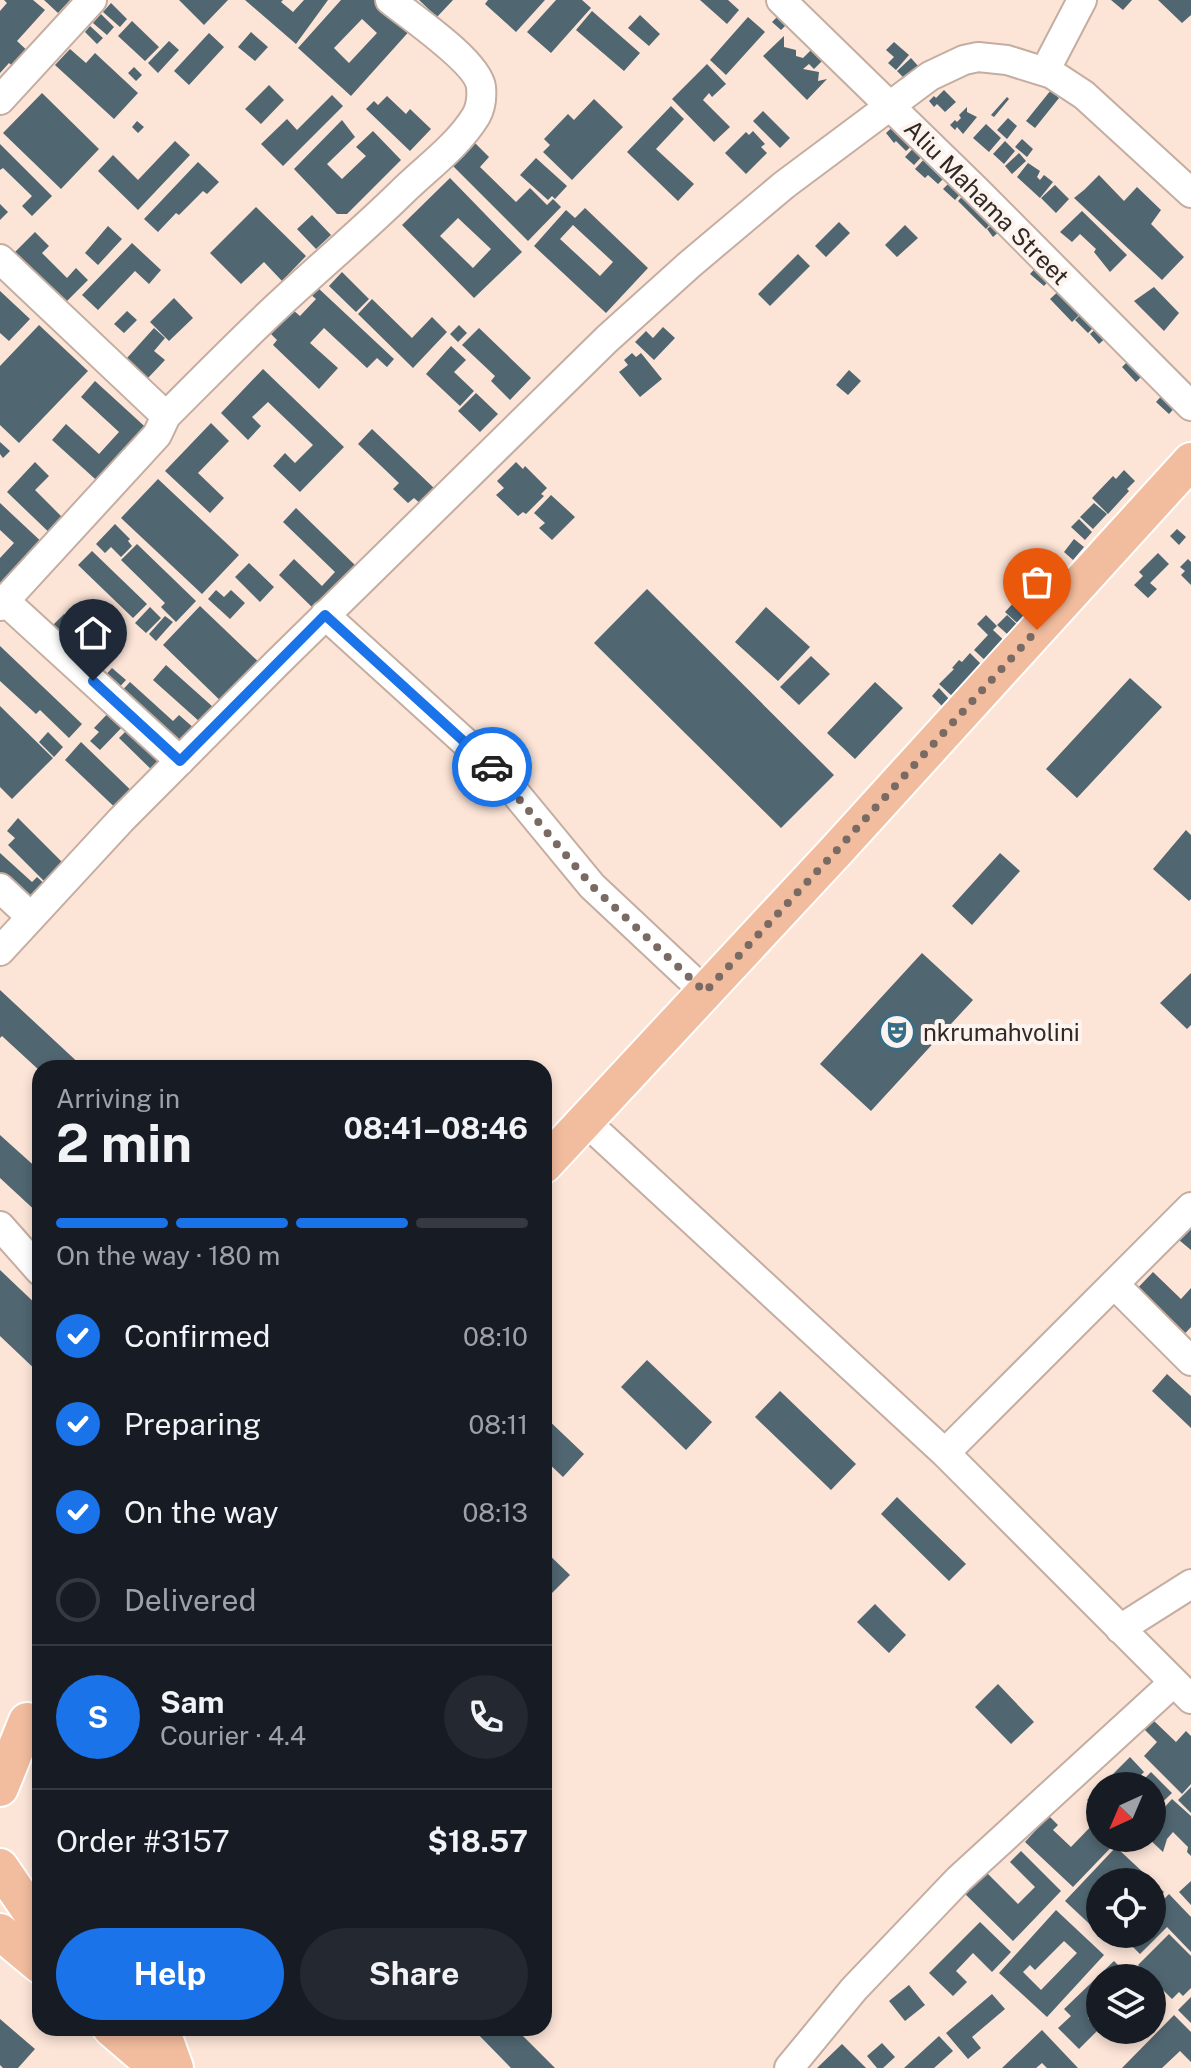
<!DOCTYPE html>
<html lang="en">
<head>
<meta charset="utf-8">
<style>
	body { margin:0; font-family:"Public Sans",sans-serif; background:#242831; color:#f1f3f6; height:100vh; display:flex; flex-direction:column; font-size:30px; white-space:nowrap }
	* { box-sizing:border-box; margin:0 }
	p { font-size:26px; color:#9ea1a6 }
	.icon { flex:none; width:44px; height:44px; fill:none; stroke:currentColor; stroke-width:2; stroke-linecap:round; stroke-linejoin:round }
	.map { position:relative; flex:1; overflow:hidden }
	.drawer { position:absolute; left:32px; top:1060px; width:520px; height:976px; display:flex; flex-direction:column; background:#171b24; border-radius:24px; box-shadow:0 4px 12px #0003 }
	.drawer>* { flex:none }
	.needle { width:52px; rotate:224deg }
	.buttons { position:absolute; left:1086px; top:1772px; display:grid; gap:16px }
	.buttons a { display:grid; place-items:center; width:80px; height:80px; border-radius:50%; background:#171b24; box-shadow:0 4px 12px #0003; font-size:40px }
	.pin { position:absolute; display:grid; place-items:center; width:68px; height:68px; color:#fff; margin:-82px -34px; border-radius:50% 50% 50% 0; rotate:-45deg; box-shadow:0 0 8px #0007 }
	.pin .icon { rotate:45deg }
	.courier { position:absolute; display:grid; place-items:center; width:80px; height:80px; margin:-40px; border:6px solid #1a73e8; border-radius:50%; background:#fff; color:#222; box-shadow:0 2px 10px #0007 }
	.headline em { font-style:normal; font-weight:700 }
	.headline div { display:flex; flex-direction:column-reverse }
	.headline { display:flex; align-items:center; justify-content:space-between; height:136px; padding:0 24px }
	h1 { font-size:52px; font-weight:700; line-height:60px }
	.bar { display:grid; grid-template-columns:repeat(4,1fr); gap:12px 8px; align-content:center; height:96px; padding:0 24px }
	.bar i { height:10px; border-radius:6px; background:#363941 }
	.bar .active { background:#1a73e8 }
	.bar p { grid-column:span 4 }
	.line { display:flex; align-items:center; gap:20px; padding:0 24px; border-top:2px solid #363941 }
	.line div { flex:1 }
	.round { display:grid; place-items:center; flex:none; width:84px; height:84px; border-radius:42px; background:#242831 }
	ol { padding:0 24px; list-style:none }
	li { display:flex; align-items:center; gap:24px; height:88px }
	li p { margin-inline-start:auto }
	li .icon { padding:8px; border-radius:50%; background:#1a73e8; color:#fff; stroke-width:4 }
	li:last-child { color:#9ea1a6 }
	li i { width:44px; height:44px; border:4px solid #363941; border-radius:50% }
	.cta { display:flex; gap:16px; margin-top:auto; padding:16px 24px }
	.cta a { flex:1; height:92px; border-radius:48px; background:#1a73e8; color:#fff; font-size:32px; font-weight:700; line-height:92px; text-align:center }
	.cta a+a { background:#242831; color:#f1f3f6 }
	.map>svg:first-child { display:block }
	.building { fill:#506671; fill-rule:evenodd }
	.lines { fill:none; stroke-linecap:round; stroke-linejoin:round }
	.minor-casing { stroke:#c4ada1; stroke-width:32 }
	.major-casing { stroke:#fff; stroke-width:40 }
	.minor { stroke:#fff; stroke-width:28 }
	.major { stroke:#f2bc9e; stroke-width:36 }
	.done { stroke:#796a63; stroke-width:8; stroke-dasharray:0 14.4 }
	.route { stroke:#1a73e8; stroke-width:10 }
	.labels { text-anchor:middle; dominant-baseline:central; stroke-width:8; stroke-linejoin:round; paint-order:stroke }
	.street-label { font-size:24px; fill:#322925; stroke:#fef4ef }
	.poi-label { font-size:24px; fill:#322925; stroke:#fef4ef; text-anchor:start }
</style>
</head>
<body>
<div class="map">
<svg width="1191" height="2068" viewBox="0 0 1191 2068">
	<rect width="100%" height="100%" fill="#fce4d7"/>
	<!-- building -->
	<path class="building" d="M4 0H33L45 10 17 41 33 56 19 72 9 63 0 73V11L7 3Z
		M44 0H70L58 13Z
		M179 0H228L204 25Z
		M245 0H283L281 2 293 12 304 0H328L296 44Z
		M341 0H383L413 27 351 96 298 48ZM362 19 377 33 349 63 334 48Z
		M419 0H453L437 17Z
		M488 0H545L516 32 485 4Z
		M556 0H582L591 8 551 53 527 32Z
		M700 0H728L739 10 727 24Z
		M1111 0H1132L1123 10Z
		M1158 0H1191V15L1182 23Z
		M111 3 127 19 120 27 103 12Z
		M785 9 794 17 781 30 772 22Z
		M592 11 640 53 624 71 576 30Z
		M101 14 114 27 107 35 93 23Z
		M640 15 660 34 649 46 628 28Z
		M748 17 765 32 726 75 710 60Z
		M132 21 159 47 145 61 118 36Z
		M90 26 103 38 97 44 85 32Z
		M251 32 268 47 255 61 238 47Z
		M209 33 224 47 189 85 174 71Z
		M784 36V47L796 50V56L803 58 814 47 825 58 814 69 809 64 803 69 819 72 818 81 827 79 807 100 763 56Z
		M169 41 179 50 158 73 148 63Z
		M894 42 909 55 896 70 888 63 894 57 886 50Z
		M70 49 86 63 95 53 138 93 114 119 55 65Z
		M911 58 919 67 906 80 897 71Z
		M707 64 726 84 712 97 709 93 703 100 730 127 714 142 672 99Z
		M134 67 142 75 136 81 128 73Z
		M269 85 284 100 261 124 245 109Z
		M944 90 956 102 945 112 937 104 934 107 929 101 934 96 936 98Z
		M1051 90 1059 98 1035 128 1026 121Z
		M42 93 99 149 61 189 3 133Z
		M332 95 343 106 283 166 261 144 287 119 297 130Z
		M387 96 406 114 410 109 431 129 410 151 366 109 374 101 378 105Z
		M1007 97 1009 99 994 117 991 115Z
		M594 99 623 127 572 180 543 152 550 145 544 139 568 114 574 120Z
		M671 106 684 119 656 149 694 184 678 201 627 152Z
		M967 107V112L977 117 963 134 957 127 955 130 950 125 955 120 957 122 961 118 959 115Z
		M763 111 790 138 780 148 753 121Z
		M1008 118 1017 126 1007 139 997 130Z
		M342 120 355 137 327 164 342 179 366 156 356 147 373 131 401 160 347 214H337L294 169Z
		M137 121 144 127 138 133 132 127Z
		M898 122 919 139 906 151 896 141 894 143 886 133Z
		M986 124 1001 138 989 152 973 138Z
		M753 131 765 144 761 147 767 153 746 174 725 153 746 132 749 135Z
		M1022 139 1033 149 1027 157 1015 147Z
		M175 141 190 155 138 210 98 171 113 155 138 180Z
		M473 141 489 157 480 167 516 202 530 188 547 205 553 199 561 207 528 241 451 164Z
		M1005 141 1015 151 1004 164 993 154Z
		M919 142 928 150 914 165 905 157Z
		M0 144 52 196 32 216 22 206 32 196 3 168 0 170Z
		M1019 153 1026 161 1012 174 1005 166Z
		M928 155 951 171 938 184 928 175 925 178 915 169Z
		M536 158 567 186 555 199 552 196 548 200 520 175Z
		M198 162 219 182 207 194 203 191 179 215 176 213 158 232 144 219Z
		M1028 163 1040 171 1037 177 1040 180 1044 175 1053 182 1040 198 1017 177Z
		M958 174 969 184 955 200 943 189Z
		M1099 175 1124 201 1137 187 1161 210 1151 224 1184 257 1162 280 1074 198 1084 190Z
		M450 178 522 252 474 298 402 225ZM458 218 491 249 473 268 440 236Z
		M1055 185 1069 199 1056 213 1041 198Z
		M969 189 997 216 986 229 958 201Z
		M0 204 8 212 0 220Z
		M256 207 306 256 282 281 264 262 241 284 210 253Z
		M585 208 648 268 606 313 534 246 566 210 575 218ZM573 225 613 262 600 276 560 239Z
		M1082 211 1127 255 1110 272 1094 252 1096 249 1080 234 1072 242 1060 232Z
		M312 215 331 235 316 249 297 229Z
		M997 220 1004 227 993 237 987 229Z
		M839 222 850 233 826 257 815 246Z
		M905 225 918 238 897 257 885 245Z
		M108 226 122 239 98 265 85 253Z
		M35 232 49 246 42 253 67 278 76 268 88 280 65 303 14 253Z
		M132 243 161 270 149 284 135 271 98 310 82 295Z
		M798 254 810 266 770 306 758 294Z
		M1040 263 1054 275 1044 286 1030 274Z
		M342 272 369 299 356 312 329 286Z
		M317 287 394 359 387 367 377 358 367 368 324 328 310 343 338 368 319 389 273 345 277 340 271 334 293 310 300 316 316 299 310 294Z
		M1063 287 1085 309 1072 322 1050 299Z
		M1154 287 1179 313 1164 331 1134 301Z
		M0 291 30 319 9 341 0 333Z
		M174 298 193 318 169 341 150 322Z
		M372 299 412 338 432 317 447 332 413 368 358 314Z
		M127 311 137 320 124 333 114 324Z
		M1084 311 1097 324 1088 333 1075 320Z
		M1101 324 1110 334 1099 344 1090 334Z
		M39 325 88 371 19 443 0 425V366Z
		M459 325 467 333 458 342 450 334Z
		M663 327 675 338 654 360 635 342 646 331 653 338Z
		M154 328 165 338 154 351 165 360 148 378 127 358Z
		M479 328 531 378 510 400 491 381 495 376 462 345Z
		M451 346 466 360 454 372 474 391 460 406 426 374Z
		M632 353 636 357 641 353 662 379 640 397 619 372 628 365 624 360Z
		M1133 356 1147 371 1136 382 1122 367Z
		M263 369 344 447 300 492 273 466 285 453 295 463 313 445 268 402 252 417 261 426 248 440 221 413Z
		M849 370 861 381 848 395 836 385Z
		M95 381 153 434 104 487 52 440 66 424 99 454 119 432 81 397Z
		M1166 391 1179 403 1169 414 1156 402Z
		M476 393 498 414 480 432 458 411Z
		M211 423 229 441 198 473 224 498 210 513 165 471Z
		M372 429 436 490 422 505 414 498 408 503 393 489 399 483 358 444Z
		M0 442 10 451 3 458 0 454Z
		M35 462 49 476 35 490 62 517 86 492 57 540 7 492Z
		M516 462 523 469 525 466 547 488 541 494 544 496 526 514 523 512 518 516 496 495 504 488 497 481Z
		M1124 470 1135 481 1127 489 1129 491 1108 514 1092 498 1113 476 1116 479Z
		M158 479 239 555 202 594 121 518Z
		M551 495 575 517 552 540 539 528 545 523 534 513Z
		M0 503 46 546 0 586V558L14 543 0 530Z
		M1094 503 1107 514 1093 529 1080 517Z
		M296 508 357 567 315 610 279 575 294 559 322 586 335 572 283 522Z
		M1079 519 1092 532 1085 540 1071 527Z
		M115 524 130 539 128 541 132 546 121 557 111 547 105 553 96 544Z
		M1177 529 1186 537 1179 545 1170 536Z
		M1074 539 1084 547 1073 560 1064 552Z
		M137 544 196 601 176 622 161 607 165 603 121 560Z
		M92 551 147 604 133 618 78 565Z
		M1158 553 1169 564 1150 583 1157 589 1148 598 1134 585 1143 576 1139 572Z
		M1051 554 1073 572 1025 630 1005 612 1030 585 1027 582Z
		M1188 559 1191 562V585L1181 575 1185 571 1180 567Z
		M249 563 274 587 260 602 235 577Z
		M647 589 834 775 781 828 594 643Z
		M216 590 224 597 231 590 245 603 230 619 208 599Z
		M200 606 266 669 228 708 163 645Z
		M150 607 161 618 146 633 135 623Z
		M766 607 810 647 778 681 735 642Z
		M64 614 90 640 76 654 50 628Z
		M986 615 997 626 993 630 1009 645 990 665 974 650 988 635 977 624Z
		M1007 615 1024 631 1015 641 997 625Z
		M165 616 173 622 156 641 149 634Z
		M0 646 82 724 69 738 40 710 36 714 0 681Z
		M970 653 983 666 953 697 939 684 954 669 952 668 959 660 962 662Z
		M811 656 830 674 799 705 780 687Z
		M166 665 222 715 209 730 153 680Z
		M112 668 126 680 113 694 100 681Z
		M1130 678 1162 707 1077 798 1046 769Z
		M130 682 173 721 179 715 203 736 183 758 116 697Z
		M875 682 903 708 855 759 827 733Z
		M939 688 949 699 945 703 953 710 947 717 939 710 943 707 932 696Z
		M0 706 53 758 12 799 0 787Z
		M114 707 129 720 100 750 90 741 99 732 94 728Z
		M133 724 173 764 159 777 119 738Z
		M48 732 63 747 54 757 39 742Z
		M81 742 140 799 124 816 65 760Z
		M18 818 70 870 52 889 8 845 15 838 7 831Z
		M1186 830 1191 835V899L1189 901 1153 869Z
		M0 853 32 882 37 877 49 888 32 906 0 877Z
		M1000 853 1020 871 972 925 952 906Z
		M922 953 973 1000 871 1111 820 1064Z
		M1191 973V1025L1187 1029 1160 1003Z
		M0 990 84 1068H40V1071L2 1036 0 1038Z
		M0 1135 40 1171V1215L0 1178Z
		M1191 1226V1250L1179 1240Z
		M0 1270 40 1308V1374L0 1336Z
		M1153 1272 1181 1299 1191 1288V1327L1178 1341 1131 1295Z
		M647 1360 712 1422 686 1450 621 1387Z
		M1167 1374 1191 1396V1428L1152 1391Z
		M780 1391 856 1464 831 1490 755 1417Z
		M544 1416 584 1454 563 1477 544 1459Z
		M897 1497 966 1564 949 1581 881 1514Z
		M544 1550 570 1575 544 1601Z
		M875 1604 906 1635 889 1653 857 1622Z
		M998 1684 1034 1722 1011 1744 975 1707Z
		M1153 1720 1176 1742 1186 1731 1191 1736V1784L1182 1794 1144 1756 1157 1742 1144 1729Z
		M1130 1757 1144 1772 1130 1786H1101Z
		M1151 1772 1172 1793 1152 1812V1786H1137Z
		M1100 1787V1814L1087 1800Z
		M1191 1787V1813L1178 1800Z
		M1172 1799 1191 1816V1856L1187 1852 1188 1847 1173 1832 1167 1839 1163 1852 1148 1838H1152V1821Z
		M1045 1812 1058 1825 1053 1830 1071 1847 1098 1819 1100 1820V1838H1120L1073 1887 1025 1842 1044 1821 1040 1817Z
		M1116 1847 1164 1892 1152 1905V1882H1100V1934H1124L1113 1946 1065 1901Z
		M1021 1851 1061 1891 1013 1941 959 1888 980 1866 1018 1904 1035 1887 1010 1862Z
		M1191 1881V1905L1179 1892Z
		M1169 1894 1191 1917V1952L1167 1927 1140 1954 1125 1939 1129 1934H1152V1911Z
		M1056 1910 1104 1955 1047 2017 999 1973ZM1064 1941 1077 1953 1041 1990 1023 1972 1030 1965 1035 1970Z
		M980 1922 1011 1952 992 1972 973 1953 956 1971 967 1982 953 1996 929 1973Z
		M1169 1934 1191 1956V1988L1183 1996 1179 1992 1172 1999 1138 1965Z
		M1114 1961 1131 1978H1100V2006L1088 2018 1099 2029 1079 2049 1058 2028 1071 2016 1064 2009Z
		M909 1985 925 2005 905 2021 889 2001Z
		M992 1994 1005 2009 972 2037 981 2048 968 2059 946 2033Z
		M1191 1997V2023L1178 2010Z
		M1156 2004 1162 2011 1152 2022V2009Z
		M1174 2015 1191 2032V2062L1180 2051 1162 2068H1122Z
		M0 2019 35 2049 18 2068H3L0 2065Z
		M472 2028H515L555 2068H511Z
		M1042 2030 1078 2068H1047L1042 2063 1036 2068H1002Z
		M939 2036 953 2051 934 2068H904Z
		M882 2043 895 2057 883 2068H877L867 2056Z
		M842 2044 866 2068H817Z"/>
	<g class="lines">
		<defs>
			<path id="minor" d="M781 0 976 190 1191 406
				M1045 71 1082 0
				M0 100 92 0
				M0 259 166 416
				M5 601 180 761
				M0 606 157 435 166 416C205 377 243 338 283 301 322 265 362 231 400 194 425 169 457 147 476 116 481 107 482 97 481 87 478 62 410 16 390 0
				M325 615 498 772 592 886 705 992
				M0 888 31 917
				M0 951 121 820 276 664 607 339 689 265 784 185 930 76 964 60 978 57 1007 60 1052 74 1084 95 1191 193
				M585 1121 945 1453 1191 1699
				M0 1226 40 1271
				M1114 1284 1191 1361
				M945 1453 1191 1207
				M1120 1629 1191 1584
				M789 2068 854 1989 959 1879 1174 1682"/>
			<path id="major" d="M544 1165 837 850 1191 461
				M0 1788 27 1721
				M0 1867 33 1915 40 1921
				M0 1932 40 1965
				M111 2028 139 2052 169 2068
				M152 2028 165 2040 175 2068"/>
		</defs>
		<!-- minor casing -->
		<use href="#minor" class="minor-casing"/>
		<!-- major casing -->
		<use href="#major" class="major-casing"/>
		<!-- minor -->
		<use href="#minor" class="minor"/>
		<!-- major -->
		<use href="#major" class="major"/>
	</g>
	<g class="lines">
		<!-- done -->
		<path class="done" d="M492 767 592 886 705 992 837 850 1037 630"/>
		<!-- route -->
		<path class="route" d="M93 681 180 761 325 615 492 767"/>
	</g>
	<!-- icons -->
	<defs>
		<symbol id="theatre-ring" viewBox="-11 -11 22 22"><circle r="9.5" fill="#fef4ef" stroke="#366e88" stroke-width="1.5"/><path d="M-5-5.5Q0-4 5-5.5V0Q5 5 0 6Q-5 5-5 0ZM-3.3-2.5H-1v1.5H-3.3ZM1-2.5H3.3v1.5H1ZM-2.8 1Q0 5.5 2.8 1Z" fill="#366e88"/></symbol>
	</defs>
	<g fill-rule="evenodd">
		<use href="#theatre-ring" x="877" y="1012" width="40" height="40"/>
	</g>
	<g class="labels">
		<!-- street labels -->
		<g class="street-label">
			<text transform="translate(987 202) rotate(45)">Aliu Mahama Street</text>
		</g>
		<!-- poi labels -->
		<g class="poi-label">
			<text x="923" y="1032">nkrumahvolini</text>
		</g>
	</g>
</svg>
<div class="buttons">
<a><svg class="needle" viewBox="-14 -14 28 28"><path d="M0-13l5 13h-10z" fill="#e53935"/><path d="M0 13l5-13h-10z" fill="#9ea1a6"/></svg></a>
<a><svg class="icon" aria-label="locate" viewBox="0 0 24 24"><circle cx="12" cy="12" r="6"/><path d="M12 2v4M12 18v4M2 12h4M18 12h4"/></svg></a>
<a><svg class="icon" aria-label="layers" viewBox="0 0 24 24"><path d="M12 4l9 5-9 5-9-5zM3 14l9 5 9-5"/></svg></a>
</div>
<div class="pin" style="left:1037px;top:630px;background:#ea580c"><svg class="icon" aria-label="bag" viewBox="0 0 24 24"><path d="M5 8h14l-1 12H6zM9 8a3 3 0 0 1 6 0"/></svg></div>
<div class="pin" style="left:93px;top:681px;background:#1f2937"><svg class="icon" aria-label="home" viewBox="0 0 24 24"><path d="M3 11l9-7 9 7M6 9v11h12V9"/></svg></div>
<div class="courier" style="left:492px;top:767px"><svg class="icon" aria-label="car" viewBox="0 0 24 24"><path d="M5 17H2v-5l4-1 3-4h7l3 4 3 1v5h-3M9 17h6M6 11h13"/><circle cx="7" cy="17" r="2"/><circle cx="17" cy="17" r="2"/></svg></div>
<section class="drawer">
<div class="headline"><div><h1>2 min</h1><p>Arriving in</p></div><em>08:41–08:46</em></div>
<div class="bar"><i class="active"></i><i class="active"></i><i class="active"></i><i></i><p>On the way · 180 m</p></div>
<ol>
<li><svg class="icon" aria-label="check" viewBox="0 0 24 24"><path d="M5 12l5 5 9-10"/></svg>Confirmed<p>08:10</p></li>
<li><svg class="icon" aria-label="check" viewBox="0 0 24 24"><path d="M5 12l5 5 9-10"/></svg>Preparing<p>08:11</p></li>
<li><svg class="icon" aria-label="check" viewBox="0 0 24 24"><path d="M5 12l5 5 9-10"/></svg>On the way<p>08:13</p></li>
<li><i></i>Delivered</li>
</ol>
<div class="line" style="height:144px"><b class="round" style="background:#1a73e8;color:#fff">S</b><div><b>Sam</b><p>Courier · 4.4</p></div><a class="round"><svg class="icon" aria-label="phone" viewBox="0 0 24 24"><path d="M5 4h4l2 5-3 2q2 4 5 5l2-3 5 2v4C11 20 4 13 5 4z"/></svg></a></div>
<div class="line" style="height:104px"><div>Order #3157</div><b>$18.57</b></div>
<div class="cta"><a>Help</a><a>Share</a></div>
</section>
</div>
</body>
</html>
